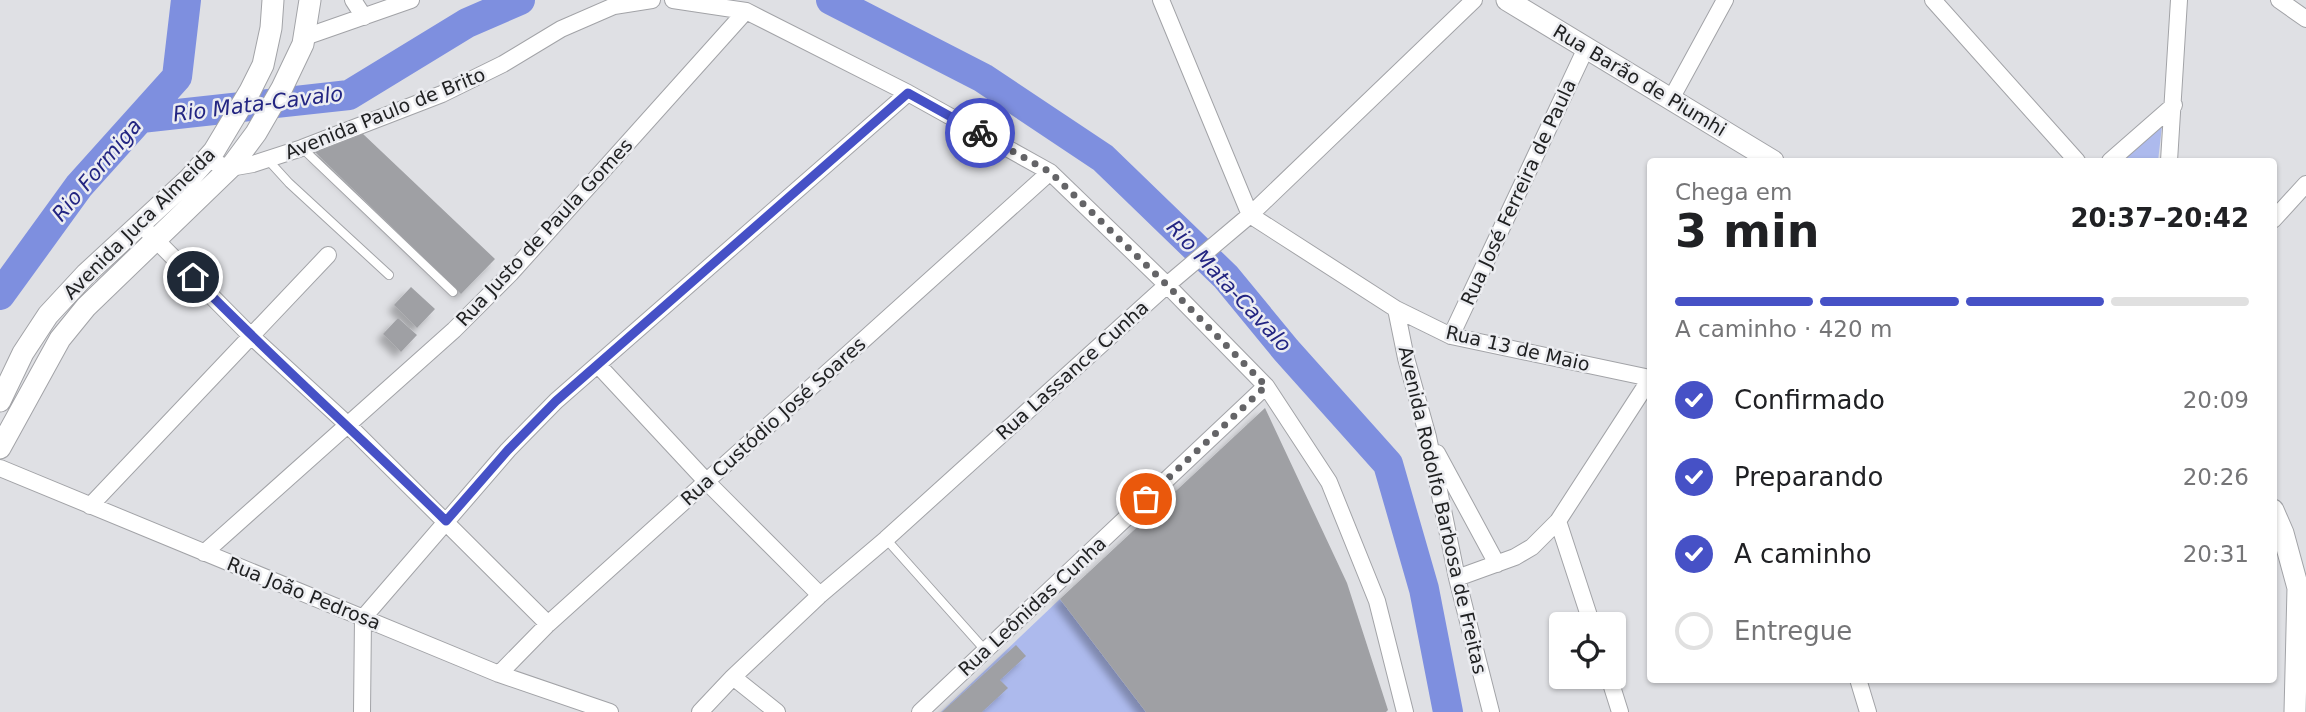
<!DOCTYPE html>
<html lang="pt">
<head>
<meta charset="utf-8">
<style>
	body { margin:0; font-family:"DejaVu Sans",sans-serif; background:#f6f6f6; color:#202124; height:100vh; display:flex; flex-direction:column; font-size:26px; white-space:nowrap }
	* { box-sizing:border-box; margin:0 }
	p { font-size:23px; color:#757577 }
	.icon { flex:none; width:38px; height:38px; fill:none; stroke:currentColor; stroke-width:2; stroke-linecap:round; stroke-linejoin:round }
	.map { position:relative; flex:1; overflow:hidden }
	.panel { position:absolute; left:1647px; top:158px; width:630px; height:525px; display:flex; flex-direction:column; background:#fff; border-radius:7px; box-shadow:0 2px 5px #0004 }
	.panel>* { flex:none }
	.buttons { position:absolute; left:1549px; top:612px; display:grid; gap:14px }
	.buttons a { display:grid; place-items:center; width:77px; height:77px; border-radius:7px; background:#fff; box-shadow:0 2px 5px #0004; font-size:35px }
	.pin { position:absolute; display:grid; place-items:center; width:60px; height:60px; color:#fff; margin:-30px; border:4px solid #fff; border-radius:50%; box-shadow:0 2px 7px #0007 }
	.courier { position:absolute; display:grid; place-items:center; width:70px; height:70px; margin:-35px; border:5px solid #4651c6; border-radius:50%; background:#fff; color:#222; box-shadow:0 2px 9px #0007 }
	.overview em { font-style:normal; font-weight:700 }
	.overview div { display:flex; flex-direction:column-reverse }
	.overview { display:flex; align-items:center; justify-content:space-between; height:119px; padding:0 28px }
	h1 { font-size:46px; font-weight:700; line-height:52px }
	.bar { display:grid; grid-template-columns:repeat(4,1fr); gap:10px 7px; align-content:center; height:84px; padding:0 28px }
	.bar i { height:9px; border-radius:5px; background:#e0e0e0 }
	.bar .active { background:#4651c6 }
	.bar p { grid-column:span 4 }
	ol { padding:0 28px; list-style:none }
	li { display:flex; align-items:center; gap:21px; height:77px }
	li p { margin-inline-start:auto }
	li .icon { padding:7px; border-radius:50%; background:#4651c6; color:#fff; stroke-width:4 }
	li:last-child { color:#757577 }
	li i { width:38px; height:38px; border:4px solid #e0e0e0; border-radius:50% }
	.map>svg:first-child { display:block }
	.green { fill:#adbaed }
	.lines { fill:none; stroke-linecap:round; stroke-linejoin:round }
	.river { stroke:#7e8fdf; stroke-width:30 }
	.building { fill:#9fa0a4; filter:url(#shadow) }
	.lane-casing { stroke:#a2a3a7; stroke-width:10 }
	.street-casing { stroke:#a2a3a7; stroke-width:18 }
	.secondary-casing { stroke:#a2a3a7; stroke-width:23 }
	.lane { stroke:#fff; stroke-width:8 }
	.street { stroke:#fff; stroke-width:16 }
	.secondary { stroke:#fff; stroke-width:21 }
	.done { stroke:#646467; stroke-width:7; stroke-dasharray:0 12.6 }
	.route { stroke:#4651c6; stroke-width:9 }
	.labels { text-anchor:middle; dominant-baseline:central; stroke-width:5; stroke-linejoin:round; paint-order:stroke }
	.street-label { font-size:19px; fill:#212223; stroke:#ecedf1 }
	.water-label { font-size:21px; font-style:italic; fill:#232582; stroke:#ecedf1 }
</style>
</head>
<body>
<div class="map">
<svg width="2306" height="712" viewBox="0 0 2306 712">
	<defs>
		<filter id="shadow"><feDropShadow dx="-6" dy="6" stdDeviation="3.5" flood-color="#0004"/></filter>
	</defs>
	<rect width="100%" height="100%" fill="#dfe0e4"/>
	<!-- green -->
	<path class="green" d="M2162 126 2158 161H2122Z
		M1060 599 1146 712H941Z"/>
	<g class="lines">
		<!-- river -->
		<path class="river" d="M831 0 983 78 1103 158 1226 277 1286 350 1388 464 1424 589 1448 712
			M141 118 349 95 467 23 520 0
			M0 295 79 186 177 77 186 0"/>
	</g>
	<!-- building -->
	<path class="building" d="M362 133 495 259 461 294 315 152Z
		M411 287 435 309 417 328 394 305Z
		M398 318 417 335 401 352 383 334Z
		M1265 408 1347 583 1388 710 1386 712H1146L1060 599Z
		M1016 645 1026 656 1000 680 1008 688 982 712H942Z"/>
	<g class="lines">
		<defs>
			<path id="lane" d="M302 148 453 292
				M268 160 289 183 389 275
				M886 539 985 650"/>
			<path id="street" d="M353 0 364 17
				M673 0 746 11 908 93 1050 172 1167 285 1266 386 1329 482 1377 601 1405 712
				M1161 0 1250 215
				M1933 0 2077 161
				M2279 0 2306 19
				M305 37 411 0
				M1671 99 1725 0
				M207 160 230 168 253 164 302 148 442 94 503 64 561 29 614 6 652 0
				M2110 161 2174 105
				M2169 161 2179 0
				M1250 215 1396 309 1451 336 1650 378
				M2273 220 2306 184
				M149 233 250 335 348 425 548 624
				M1396 309 1406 358 1428 437 1457 578 1491 712
				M1451 336 1586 48
				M598 365 706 481 820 595
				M1437 453 1497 564
				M0 468 499 674 610 712
				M90 506 328 255
				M204 553 454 330 511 273 746 11
				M1457 578 1515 557 1532 547 1558 521
				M1592 625 1558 521 1650 379
				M499 674 548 624 1050 172
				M733 677 777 712
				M1609 677 1620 712
				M1858 679 1868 712
				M362 712 363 618 508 450 556 401 908 93
				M700 712 733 677 820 595 886 539 1167 285 1250 215 1474 0
				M920 712 1266 386"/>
			<path id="secondary" d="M1507 0 1773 161
				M0 401 23 353 48 315 86 274 189 179 214 151 250 91 263 65 271 28 273 0
				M0 448 60 339 86 307 230 168 256 133 282 88 303 44 310 0
				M2273 510 2283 533 2298 588 2295 712"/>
		</defs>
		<!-- lane casing -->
		<use href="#lane" class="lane-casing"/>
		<!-- street casing -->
		<use href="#street" class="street-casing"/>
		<!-- secondary casing -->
		<use href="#secondary" class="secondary-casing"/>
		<!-- lane -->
		<use href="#lane" class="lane"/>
		<!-- street -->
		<use href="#street" class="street"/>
		<!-- secondary -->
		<use href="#secondary" class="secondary"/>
	</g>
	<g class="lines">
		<!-- done -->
		<path class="done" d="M980 133 1050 172 1167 285 1266 386 1146 499"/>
		<!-- route -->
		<path class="route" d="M193 277C275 361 363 439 446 521L508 450 556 401 908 93 980 133"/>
	</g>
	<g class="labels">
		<!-- street labels -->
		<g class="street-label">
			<text transform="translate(1640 80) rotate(31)">Rua Barão de Piumhi</text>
			<text transform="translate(385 113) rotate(-22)">Avenida Paulo de Brito</text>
			<text transform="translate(1518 192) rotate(-65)">Rua José Ferreira de Paula</text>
			<text transform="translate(139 223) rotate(-45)">Avenida Juca Almeida</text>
			<text transform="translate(544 232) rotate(-47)">Rua Justo de Paula Gomes</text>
			<text transform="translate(1518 348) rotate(13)">Rua 13 de Maio</text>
			<text transform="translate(1072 370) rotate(-42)">Rua Lassance Cunha</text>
			<text transform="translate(773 421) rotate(-42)">Rua Custódio José Soares</text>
			<text transform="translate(1443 510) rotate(77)">Avenida Rodolfo Barbosa de Freitas</text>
			<text transform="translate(304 593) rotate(22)">Rua João Pedrosa</text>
			<text transform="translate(1032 606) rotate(-43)">Rua Leônidas Cunha</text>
		</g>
		<!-- water labels -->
		<g class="water-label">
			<text transform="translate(258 104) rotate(-7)">Rio Mata-Cavalo</text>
			<text transform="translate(97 170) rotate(-50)">Rio Formiga</text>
			<text transform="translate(1229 286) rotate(47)">Rio Mata-Cavalo</text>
		</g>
	</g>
</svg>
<div class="buttons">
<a><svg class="icon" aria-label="locate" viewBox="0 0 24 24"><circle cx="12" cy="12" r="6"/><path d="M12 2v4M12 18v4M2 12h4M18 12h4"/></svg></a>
</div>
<div class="pin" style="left:1146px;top:499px;background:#ea580c"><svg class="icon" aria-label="bag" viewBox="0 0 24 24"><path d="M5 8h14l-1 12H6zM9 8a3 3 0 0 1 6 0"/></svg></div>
<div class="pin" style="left:193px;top:277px;background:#1f2937"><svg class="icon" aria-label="home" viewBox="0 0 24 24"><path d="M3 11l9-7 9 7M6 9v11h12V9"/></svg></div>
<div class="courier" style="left:980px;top:133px"><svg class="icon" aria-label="bike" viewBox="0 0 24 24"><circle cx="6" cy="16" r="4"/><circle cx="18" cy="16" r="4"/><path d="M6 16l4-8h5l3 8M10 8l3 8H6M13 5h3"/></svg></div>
<section class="panel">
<div class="overview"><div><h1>3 min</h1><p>Chega em</p></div><em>20:37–20:42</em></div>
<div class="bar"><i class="active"></i><i class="active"></i><i class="active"></i><i></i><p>A caminho · 420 m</p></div>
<ol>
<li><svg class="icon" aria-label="check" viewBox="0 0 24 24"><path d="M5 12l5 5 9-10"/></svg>Confirmado<p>20:09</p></li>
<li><svg class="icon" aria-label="check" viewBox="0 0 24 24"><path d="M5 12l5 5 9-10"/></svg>Preparando<p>20:26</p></li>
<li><svg class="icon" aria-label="check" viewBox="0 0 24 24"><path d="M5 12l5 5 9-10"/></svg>A caminho<p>20:31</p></li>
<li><i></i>Entregue</li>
</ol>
</section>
</div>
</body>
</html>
